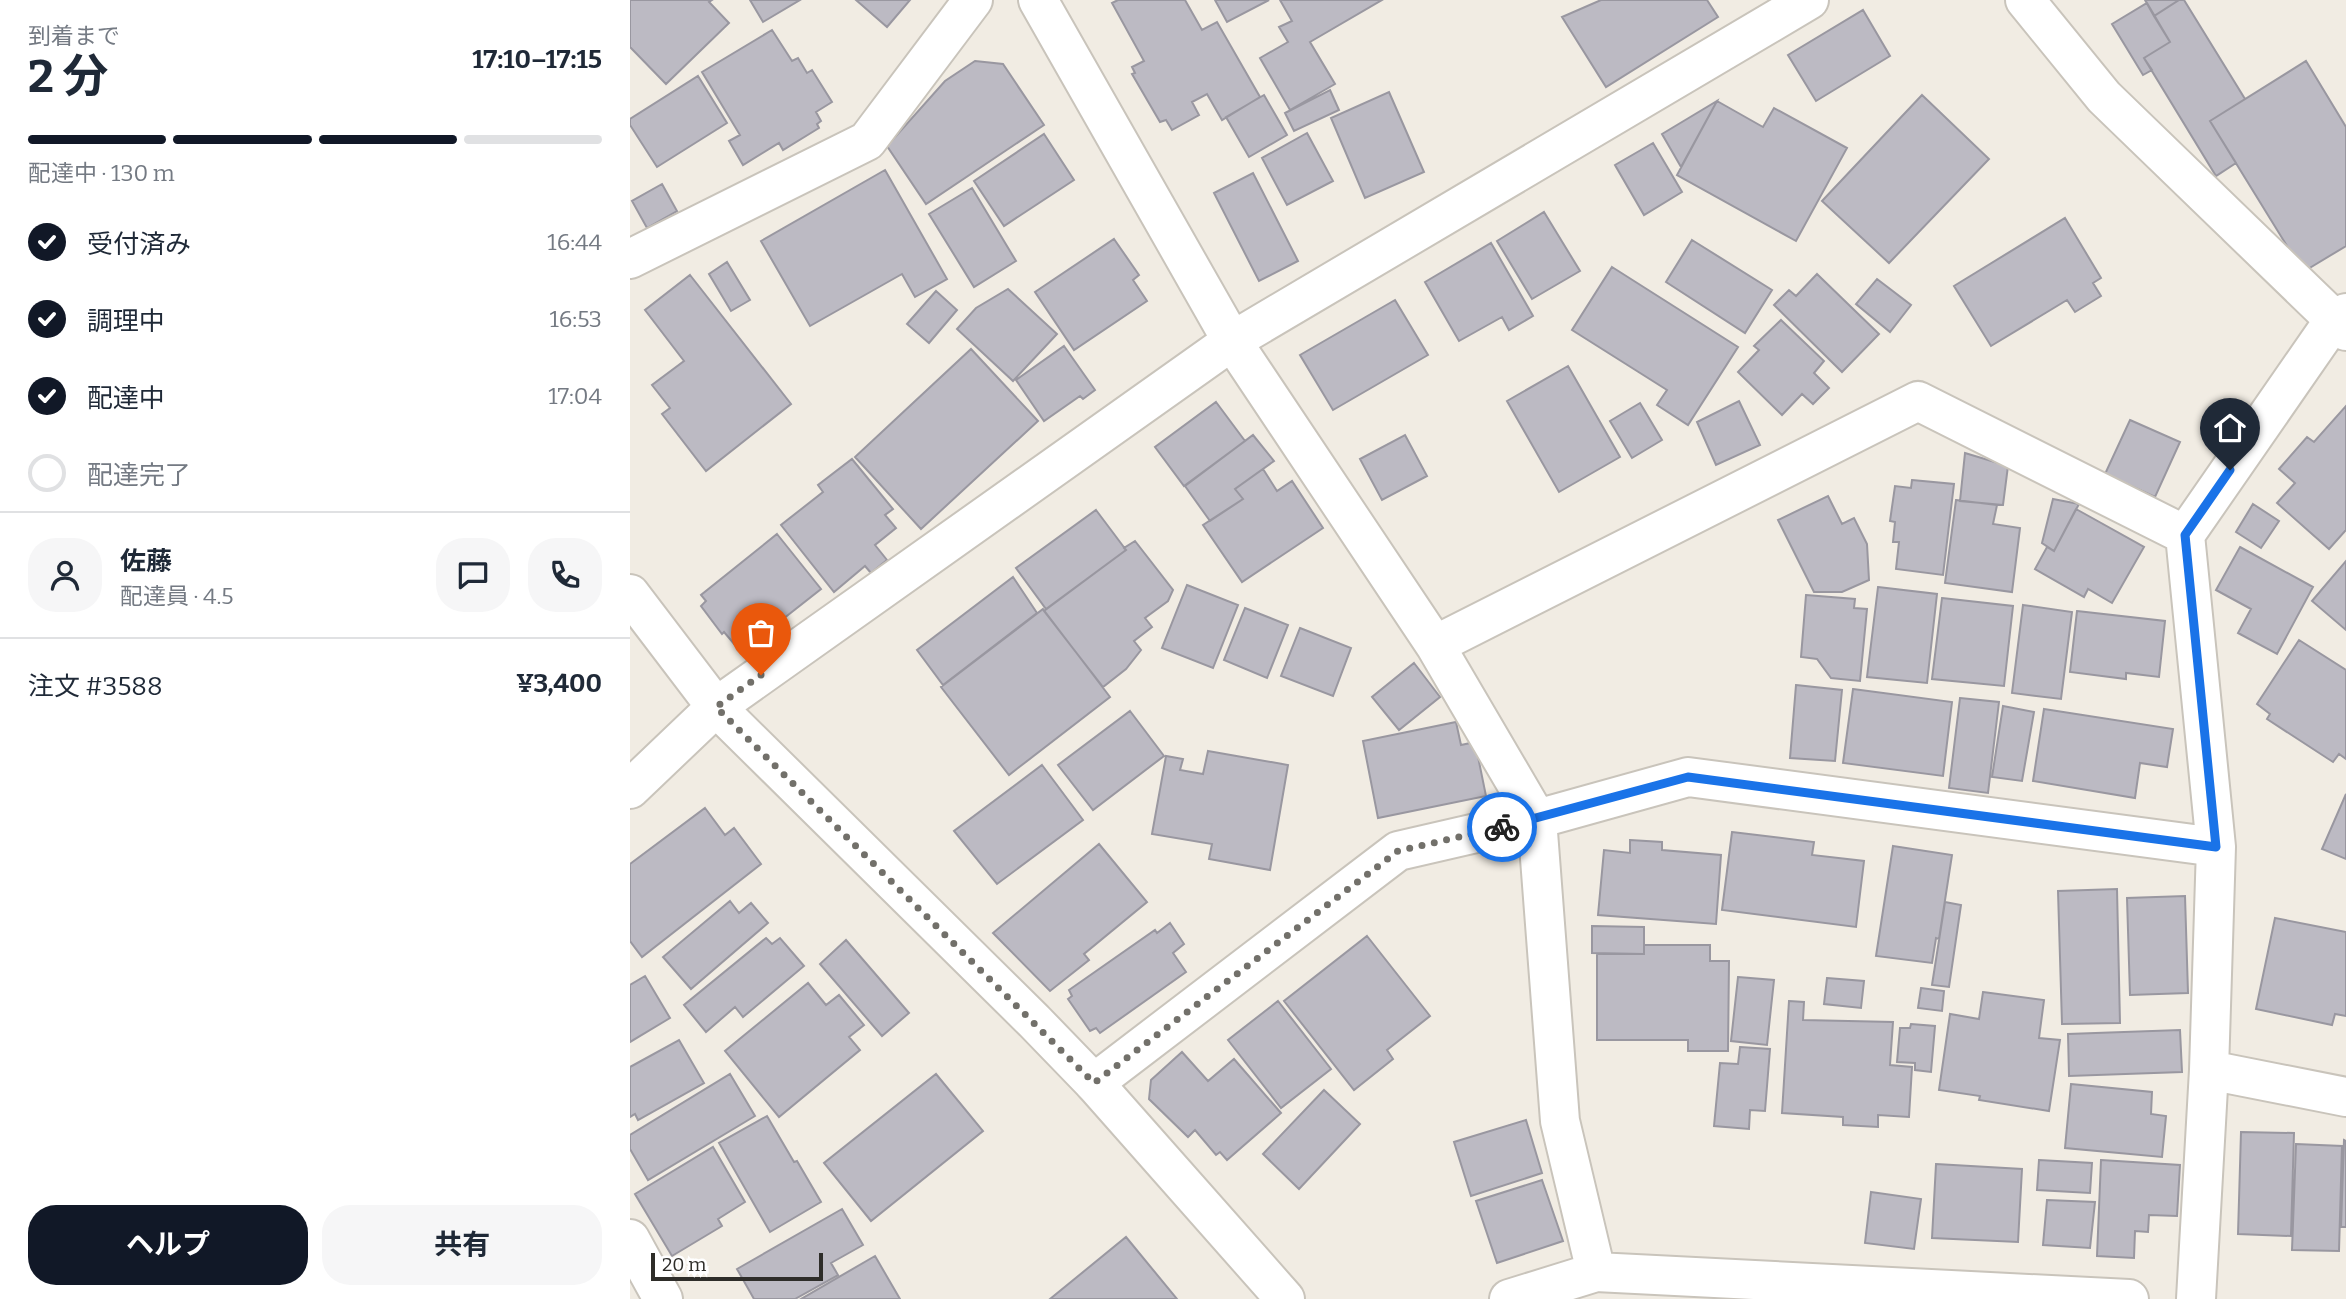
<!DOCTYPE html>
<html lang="ja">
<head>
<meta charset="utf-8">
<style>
	body { margin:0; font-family:Bitter,"Noto Sans JP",serif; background:#f6f6f7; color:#1f2937; height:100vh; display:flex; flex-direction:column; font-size:26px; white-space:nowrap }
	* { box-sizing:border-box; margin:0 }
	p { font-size:23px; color:#747a83 }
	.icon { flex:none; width:38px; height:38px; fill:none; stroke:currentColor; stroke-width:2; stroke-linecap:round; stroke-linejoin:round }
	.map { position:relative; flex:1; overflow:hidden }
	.details { display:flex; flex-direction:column; background:#fff; width:630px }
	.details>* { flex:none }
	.scale { position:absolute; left:21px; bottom:18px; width:172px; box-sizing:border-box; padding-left:7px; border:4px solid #2e2d29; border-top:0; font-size:19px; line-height:24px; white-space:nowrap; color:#2e2d29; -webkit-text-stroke:5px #fff; paint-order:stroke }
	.pin { position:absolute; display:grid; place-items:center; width:60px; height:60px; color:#fff; margin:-72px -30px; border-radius:50% 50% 50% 0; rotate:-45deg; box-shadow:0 0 7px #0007 }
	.pin .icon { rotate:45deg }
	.courier { position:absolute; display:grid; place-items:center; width:70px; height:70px; margin:-35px; border:5px solid #1a73e8; border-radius:50%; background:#fff; color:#222; box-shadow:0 2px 9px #0007 }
	.summary em { font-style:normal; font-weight:700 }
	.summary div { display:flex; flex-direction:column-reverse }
	.summary { display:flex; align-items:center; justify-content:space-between; height:119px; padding:0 28px }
	h1 { font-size:46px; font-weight:700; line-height:52px }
	.bar { display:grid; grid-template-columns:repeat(4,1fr); gap:10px 7px; align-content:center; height:84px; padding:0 28px }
	.bar i { height:9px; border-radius:5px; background:#e0e1e3 }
	.bar .selected { background:#111827 }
	.bar p { grid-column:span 4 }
	.line { display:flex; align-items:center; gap:18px; padding:0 28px; border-top:2px solid #e0e1e3 }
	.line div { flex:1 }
	.round { display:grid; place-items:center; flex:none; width:74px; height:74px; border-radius:28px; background:#f6f6f7 }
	ol { padding:0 28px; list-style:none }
	li { display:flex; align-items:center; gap:21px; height:77px }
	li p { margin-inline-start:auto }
	li .icon { padding:7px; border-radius:50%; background:#111827; color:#fff; stroke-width:4 }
	li:last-child { color:#747a83 }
	li i { width:38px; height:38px; border:4px solid #e0e1e3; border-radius:50% }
	.button { display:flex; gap:14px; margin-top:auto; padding:14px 28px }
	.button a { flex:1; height:80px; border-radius:28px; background:#111827; color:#fff; font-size:28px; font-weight:700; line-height:80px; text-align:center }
	.button a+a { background:#f6f6f7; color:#1f2937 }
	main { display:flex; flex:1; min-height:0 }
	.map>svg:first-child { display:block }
	.building { fill:#bcbac3; stroke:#9997a0; stroke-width:2 }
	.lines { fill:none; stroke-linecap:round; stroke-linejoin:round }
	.minor-casing { stroke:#c9c4bb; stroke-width:42 }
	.tertiary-casing { stroke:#c9c4bb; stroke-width:42 }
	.minor { stroke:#fff; stroke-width:38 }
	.tertiary { stroke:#fff; stroke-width:38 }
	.done { stroke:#72706a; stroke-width:7; stroke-dasharray:0 12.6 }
	.route { stroke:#1a73e8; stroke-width:9 }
</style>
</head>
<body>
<main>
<section class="details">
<div class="summary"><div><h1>2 分</h1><p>到着まで</p></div><em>17:10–17:15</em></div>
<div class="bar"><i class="selected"></i><i class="selected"></i><i class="selected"></i><i></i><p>配達中 · 130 m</p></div>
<ol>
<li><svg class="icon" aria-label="check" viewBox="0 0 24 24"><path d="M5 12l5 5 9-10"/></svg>受付済み<p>16:44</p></li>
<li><svg class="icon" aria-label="check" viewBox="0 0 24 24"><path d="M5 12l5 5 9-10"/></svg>調理中<p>16:53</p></li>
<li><svg class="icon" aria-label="check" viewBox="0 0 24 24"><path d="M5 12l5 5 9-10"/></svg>配達中<p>17:04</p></li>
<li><i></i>配達完了</li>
</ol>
<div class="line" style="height:126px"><a class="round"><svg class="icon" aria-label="person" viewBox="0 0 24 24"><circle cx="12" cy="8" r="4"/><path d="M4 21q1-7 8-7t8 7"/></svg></a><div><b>佐藤</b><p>配達員 · 4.5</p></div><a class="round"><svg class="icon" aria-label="chat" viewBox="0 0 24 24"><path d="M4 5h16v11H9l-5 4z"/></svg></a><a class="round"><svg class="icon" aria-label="phone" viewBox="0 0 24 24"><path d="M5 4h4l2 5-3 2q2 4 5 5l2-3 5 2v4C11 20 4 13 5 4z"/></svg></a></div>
<div class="line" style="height:91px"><div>注文 #3588</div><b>¥3,400</b></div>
<div class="button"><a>ヘルプ</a><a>共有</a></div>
</section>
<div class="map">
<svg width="1716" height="1299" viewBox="0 0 1716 1299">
	<rect width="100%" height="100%" fill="#f1ece3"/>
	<!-- building -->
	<path class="building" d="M0 0H82L79 2 99 23 36 84 0 47Z
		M120 0H170L133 22Z
		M226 0H280L257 27Z
		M488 0H555L572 30 587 22 630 97 592 120 577 94 562 102 569 115 542 130 536 120 530 122 502 74 505 73 502 67 514 61 482 3Z
		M585 0H639L597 22Z
		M650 0H752L680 42 705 84 660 110 630 58 658 42 649 27 662 21Z
		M971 0H1077L1088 17 976 87 932 17Z
		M1515 0H1549L1524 16Z
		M1549 0H1554L1615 99 1580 121 1606 163 1586 176 1514 58 1540 42 1524 16Z
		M1517 3 1540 42 1514 58 1522 70 1513 75 1482 24Z
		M1233 10 1260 56 1186 101 1158 55Z
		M142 30 162 61 168 58 177 73 182 70 202 102 186 112 191 121 187 124 189 128 153 150 149 143 113 165 99 141 110 135 72 72Z
		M345 61 373 64 414 125 296 204 257 146 315 81Z
		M1676 61 1716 127V246L1673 272 1580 121Z
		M68 76 97 123 27 167 0 125V119Z
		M700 90 709 110 664 131 655 113Z
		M759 92 794 172 735 198 701 118Z
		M634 95 657 135 619 157 596 117Z
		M1292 95 1359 159 1259 263 1192 201Z
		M1087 101 1051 167 1032 134Z
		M1087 101 1133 127 1144 108 1217 148 1166 241 1047 175Z
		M677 133 703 181 657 205 632 158Z
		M414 134 444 180 374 226 344 181Z
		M1023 143 1052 192 1014 215 985 165Z
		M255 170 317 279 285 297 272 274 180 326 131 241Z
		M623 173 668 261 629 281 584 193Z
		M32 184 47 211 17 228 2 201Z
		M342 188 386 261 344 287 299 214Z
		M914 212 950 271 902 299 867 241Z
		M1435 218 1471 278 1463 283 1471 296 1445 312 1437 300 1361 346 1324 286Z
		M484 239 509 275 503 280 517 301 444 350 405 292Z
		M1062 240 1142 290 1115 333 1036 282Z
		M861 243 903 316 879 330 872 317 829 341 795 282Z
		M97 262 120 300 101 311 79 274Z
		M982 267 1108 347 1058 425 1027 405 1037 390 942 330Z
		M1187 274 1249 334 1212 372 1144 305 1159 290 1166 296Z
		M60 275 161 404 76 471 32 414 40 408 22 385 54 361 15 310Z
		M1247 279 1281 305 1260 332 1226 304Z
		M378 289 427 334 383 381 327 329 346 308Z
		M306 291 327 310 299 343 277 324Z
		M765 300 798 355 703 410 670 355Z
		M1151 320 1194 361 1184 373 1199 388 1183 404 1172 394 1152 415 1108 372 1129 350 1124 346Z
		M434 346 465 390 453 399 450 396 414 421 386 380Z
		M341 349 408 421 291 529 225 457Z
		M938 366 990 457 929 492 877 401Z
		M1109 401 1130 445 1086 465 1067 422Z
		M586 402 615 441 554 486 525 447Z
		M1010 403 1032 440 1002 458 980 421Z
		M1716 406V530L1699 549 1647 503 1665 483 1649 469 1677 437 1684 442Z
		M1500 420 1550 442 1525 497 1475 474Z
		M623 435 644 461 605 489 613 499 580 521 555 486Z
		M775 435 797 476 752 500 730 459Z
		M1335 453 1378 466 1373 505 1330 501Z
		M222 459 263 509 255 515 266 528 245 545 257 560 241 573 235 566 204 592 151 525 193 492 188 485Z
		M633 469 647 491 662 481 693 528 612 582 573 525 613 499 605 489Z
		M1282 480 1324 484 1313 575 1266 569 1269 542H1263L1265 522 1260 521 1265 486 1281 488Z
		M1198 496 1212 524 1224 518 1237 544 1239 580 1212 592H1184L1148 520Z
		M1423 499 1449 504 1424 551 1412 543Z
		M1326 500 1367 505 1363 524 1390 528 1382 592 1315 583Z
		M1623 504 1649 521 1631 548 1606 532Z
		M1446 509 1514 547 1482 603 1458 589 1454 597 1405 569 1417 547 1424 551Z
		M466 510 496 550 416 609 386 568Z
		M147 534 191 589 111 652 94 632 92 634 71 606 76 601 71 595Z
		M505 541 543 590 538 601 515 618 522 627 504 641 511 650 496 669 473 687 414 611 496 550 494 548Z
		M1610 547 1683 587 1647 654 1608 633 1621 609 1586 590Z
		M1716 561V630L1682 601Z
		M383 577 407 613 313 685 287 650Z
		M557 585 608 605 583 668 532 648Z
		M1248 587 1307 594 1297 683 1237 677Z
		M1176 595 1225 599 1224 608 1237 609 1230 681 1201 678 1187 659 1171 657Z
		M1312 598 1383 606 1374 686 1302 679Z
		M1393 605 1442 612 1431 699 1382 693Z
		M615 608 658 625 637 678 594 660Z
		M413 609 480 697 379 775 311 687Z
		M1447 611 1535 621 1529 677 1496 673V679L1440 672Z
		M670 628 721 648 703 696 651 676Z
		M1669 640 1716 670V759L1709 754 1703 762 1637 719 1640 714 1627 704Z
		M784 663 810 697 769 730 742 697Z
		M1166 685 1212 690 1205 761 1160 758Z
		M1223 689 1322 702 1313 776 1213 763Z
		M1330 698 1369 702 1358 793 1319 788Z
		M1373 706 1404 712 1392 781 1362 777Z
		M1414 709 1543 729 1537 767 1510 763 1505 798 1403 781Z
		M500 711 534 756 463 810 428 765Z
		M826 722 831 745 845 742 856 796 748 818 733 741Z
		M578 751 658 765 640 870 579 859 582 844 522 834 536 756 553 759 550 770 573 774Z
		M412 765 453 820 367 884 324 831Z
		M1716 794V859L1692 849Z
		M75 808 95 835 104 828 131 864 12 957 0 941V864Z
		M1102 832 1184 842 1182 855 1234 861 1226 927 1092 910Z
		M1000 840 1032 842V850L1091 855 1086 924 968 915 974 850 1000 853Z
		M469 844 517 902 454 954 459 960 420 991 363 933Z
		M1263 846 1322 855 1309 939 1306 938 1302 963 1246 956Z
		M1487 889 1490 1023 1432 1024 1428 891Z
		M1555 896 1558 993 1500 995 1497 898Z
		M100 901 109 913 121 903 138 923 61 989 33 957Z
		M1315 902 1331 905 1319 987 1302 985Z
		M1645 918 1716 932V1016L1705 1014 1702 1025 1626 1009Z
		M540 923 554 944 543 953 556 972 470 1033 466 1028 460 1031 438 999 442 996 439 990 525 930 527 933Z
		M962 926 1014 927V954L962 953Z
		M737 936 800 1016 757 1050 763 1059 724 1090 654 1001Z
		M136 938 142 944 150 938 174 966 113 1017 105 1007 76 1032 54 1005Z
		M216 940 279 1013 252 1036 190 964Z
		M1014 945H1080V961H1099L1098 1051H1058V1040H967V954H1014Z
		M15 976 40 1018 0 1042V985Z
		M1108 977 1144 980 1137 1045 1101 1041Z
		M1197 978 1234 981 1231 1008 1194 1004Z
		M178 983 196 1005 209 995 234 1025 219 1037 230 1050 149 1117 95 1051Z
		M1291 988 1314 991 1312 1011 1288 1008Z
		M1353 992 1414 1000 1409 1038 1430 1040 1419 1111 1349 1100 1350 1096 1309 1090 1320 1014 1349 1019Z
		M648 1001 701 1069 651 1108 598 1040Z
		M1159 1001 1174 1002 1173 1020 1263 1022 1260 1065 1282 1067 1279 1117 1248 1115V1127L1213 1125V1117L1152 1113Z
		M1281 1024 1305 1026 1301 1072 1285 1070V1063L1267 1062 1270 1028H1280Z
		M1550 1030 1552 1072 1439 1076 1438 1034Z
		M49 1040 74 1083 8 1120 5 1114 0 1117V1067Z
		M1110 1047 1140 1049 1135 1111 1120 1110 1119 1129 1084 1126 1090 1063 1108 1064Z
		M552 1052 578 1081 604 1059 651 1113 597 1160 590 1152 586 1155 565 1130 558 1137 519 1099 521 1080Z
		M100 1074 125 1116 18 1180 0 1149V1135Z
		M306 1074 353 1131 241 1221 194 1163Z
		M1441 1084 1522 1092 1521 1114 1536 1116 1532 1157 1435 1148Z
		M694 1090 730 1124 669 1189 633 1154Z
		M137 1116 164 1162 167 1161 191 1202 140 1232 89 1143Z
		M896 1120 912 1173 841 1196 824 1142Z
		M1611 1132 1664 1133 1661 1236 1608 1234Z
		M1714 1140 1716 1141V1227H1711Z
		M1666 1144 1712 1146 1709 1251 1662 1250Z
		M83 1147 115 1202 88 1219 92 1226 42 1256 5 1194Z
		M1409 1160 1462 1163 1460 1193 1407 1190Z
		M1471 1160 1550 1165 1547 1216 1519 1215 1518 1232 1505 1231 1504 1258 1467 1256Z
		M1306 1164 1392 1169 1388 1242 1302 1238Z
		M912 1180 933 1241 867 1263 846 1201Z
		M1241 1192 1291 1199 1284 1249 1235 1243Z
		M1417 1200 1465 1202 1460 1248 1413 1245Z
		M212 1209 233 1245 201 1263 208 1275 165 1299H124L107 1269Z
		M496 1237 547 1299H420Z
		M245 1256 270 1299H171Z"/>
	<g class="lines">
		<defs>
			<path id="minor" d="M408 0 602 341 805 645 907 819 930 1121 966 1272
				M1395 0 1474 97 1716 331
				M0 259 237 141 343 0
				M805 645 1288 401 1555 535
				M1579 1070 1716 1097
				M464 1083 768 851 907 819 1058 777 1586 847
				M0 1239 33 1299
				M879 1299 966 1272 1499 1299
				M1566 1299 1579 1070 1586 847 1555 535 1704 320 1716 313"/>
			<path id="tertiary" d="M0 594 86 707 602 341 1179 0
				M0 789 86 707 404 1021 464 1083 655 1299"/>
		</defs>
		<!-- minor casing -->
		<use href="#minor" class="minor-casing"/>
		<!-- tertiary casing -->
		<use href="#tertiary" class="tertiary-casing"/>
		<!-- minor -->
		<use href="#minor" class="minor"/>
		<!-- tertiary -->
		<use href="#tertiary" class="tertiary"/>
	</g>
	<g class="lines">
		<!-- done -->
		<path class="done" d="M131 675 86 707 464 1083 768 851 872 827"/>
		<!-- route -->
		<path class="route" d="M872 827 1058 777 1586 847 1555 535 1600 470"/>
	</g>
</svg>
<div class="scale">20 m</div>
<div class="pin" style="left:131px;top:675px;background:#ea580c"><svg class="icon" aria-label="bag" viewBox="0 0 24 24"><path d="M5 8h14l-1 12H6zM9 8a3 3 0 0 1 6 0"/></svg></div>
<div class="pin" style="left:1600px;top:470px;background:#1f2937"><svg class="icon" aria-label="home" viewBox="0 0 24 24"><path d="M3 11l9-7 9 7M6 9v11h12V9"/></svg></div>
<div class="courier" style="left:872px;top:827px"><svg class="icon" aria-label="bike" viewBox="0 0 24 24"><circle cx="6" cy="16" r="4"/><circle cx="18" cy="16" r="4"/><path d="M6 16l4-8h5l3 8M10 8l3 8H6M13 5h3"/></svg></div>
</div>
</main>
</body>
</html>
